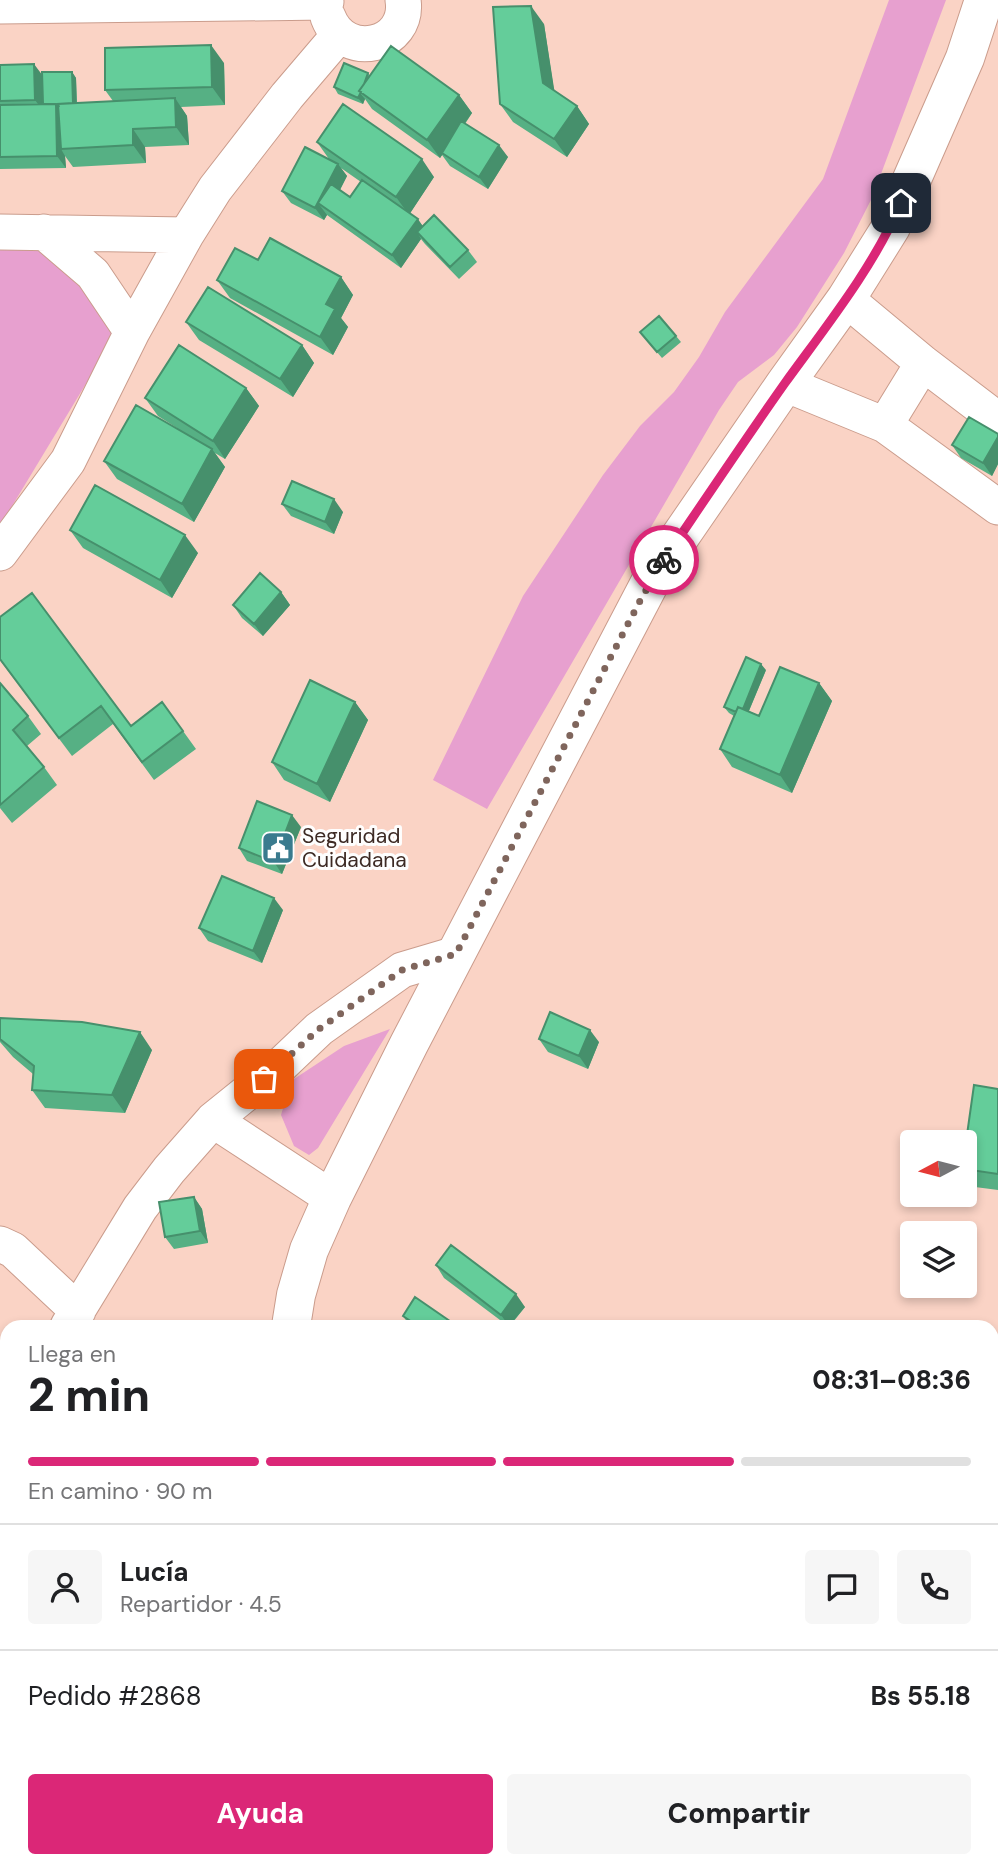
<!DOCTYPE html>
<html lang="es">
<head>
<meta charset="utf-8">
<style>
	body { margin:0; font-family:"DM Sans",sans-serif; background:#f6f6f6; color:#202124; height:100vh; display:flex; flex-direction:column; font-size:26px; white-space:nowrap }
	* { box-sizing:border-box; margin:0 }
	p { font-size:23px; color:#757577 }
	.icon { flex:none; width:38px; height:38px; fill:none; stroke:currentColor; stroke-width:2; stroke-linecap:round; stroke-linejoin:round }
	.map { position:relative; flex:1; overflow:hidden }
	.panel { position:absolute; left:0px; top:1320px; width:999px; height:548px; display:flex; flex-direction:column; background:#fff; border-radius:21px 21px 0 0; box-shadow:0 4px 10px #0003 }
	.panel>* { flex:none }
	.needle { width:46px; rotate:263deg }
	.buttons { position:absolute; left:900px; top:1130px; display:grid; gap:14px }
	.buttons a { display:grid; place-items:center; width:77px; height:77px; border-radius:7px; background:#fff; box-shadow:0 4px 10px #0003; font-size:35px }
	.pin { position:absolute; display:grid; place-items:center; width:60px; height:60px; color:#fff; margin:-30px; border-radius:14px; box-shadow:0 4px 10px #0006 }
	.courier { position:absolute; display:grid; place-items:center; width:70px; height:70px; margin:-35px; border:5px solid #db2777; border-radius:50%; background:#fff; color:#222; box-shadow:0 2px 9px #0007 }
	.head em { font-style:normal; font-weight:800 }
	.head div { display:flex; flex-direction:column-reverse }
	.head { display:flex; align-items:center; justify-content:space-between; height:119px; padding:0 28px }
	h1 { font-size:46px; font-weight:800; line-height:52px }
	.bar { display:grid; grid-template-columns:repeat(4,1fr); gap:10px 7px; align-content:center; height:84px; padding:0 28px }
	.bar i { height:9px; border-radius:5px; background:#e0e0e0 }
	.bar .on { background:#db2777 }
	.bar p { grid-column:span 4 }
	.line { display:flex; align-items:center; gap:18px; padding:0 28px; border-top:2px solid #e0e0e0 }
	.line div { flex:1 }
	.round { display:grid; place-items:center; flex:none; width:74px; height:74px; border-radius:7px; background:#f6f6f6 }
	.button { display:flex; gap:14px; margin-top:auto; padding:14px 28px }
	.button a { flex:1; height:80px; border-radius:7px; background:#db2777; color:#fff; font-size:28px; font-weight:800; line-height:80px; text-align:center }
	.button a+a { background:#f6f6f6; color:#202124 }
	.map>svg:first-child { display:block }
	.green { fill:#e7a0cf }
	.water { fill:#7b7fd2 }
	.lines { fill:none; stroke-linecap:round; stroke-linejoin:round }
	.minor-casing { stroke:#ca9c8c; stroke-width:37 }
	.secondary-casing { stroke:#ca9c8c; stroke-width:40 }
	.minor { stroke:#fff; stroke-width:35 }
	.secondary { stroke:#fff; stroke-width:38 }
	.wall { fill:#56b084; fill-rule:evenodd }
	.shaded-wall { fill:#46906c }
	.building { fill:#64cd9a; stroke:#46906c; stroke-width:2 }
	.done { stroke:#7f655c; stroke-width:7; stroke-dasharray:0 12.6 }
	.route { stroke:#db2777; stroke-width:9 }
	.labels { text-anchor:middle; dominant-baseline:central; stroke-width:6; stroke-linejoin:round; paint-order:stroke }
	.poi-label { font-size:21px; fill:#3d2a24; stroke:#fefefe; text-anchor:start }
</style>
</head>
<body>
<div class="map">
<svg width="998" height="1867" viewBox="0 0 998 1867">
	<rect width="100%" height="100%" fill="#fad3c5"/>
	<!-- green -->
	<path class="green" d="M889 0H946L872 198 844 253 797 327 774 355 738 382 719 410 487 809 433 780 523 596 603 475 640 426 674 392 699 357 725 312 823 179Z
		M0 249H42L72 268 116 334 0 526Z
		M390 1029 318 1148 309 1155 294 1146 281 1115 291 1081 344 1046Z"/>
	<!-- water -->
	<path class="water" d="M998 1630V1826H992V1639Z"/>
	<g class="lines">
		<defs>
			<path id="minor" d="M0 6 326 2
				M328 17C345 62 410 46 403 0
				M0 232 186 235
				M44 232 93 274 132 332
				M846 299 923 363 998 420
				M785 384 885 425 998 507
				M885 425 923 363
				M0 553 68 461 132 332 186 235 215 189 287 96 339 35
				M213 1120 332 1198
				M0 1244 13 1250 78 1311
				M68 1326 140 1208 169 1170 213 1120 280 1066 319 1029 402 970 456 954
				M0 1418 7 1410"/>
			<path id="secondary" d="M291 1326 296 1295 309 1250 332 1198 409 1044 507 856 655 573 785 384 846 299 891 227 965 58 984 0
				M273 1867V1860"/>
		</defs>
		<!-- minor casing -->
		<use href="#minor" class="minor-casing"/>
		<!-- secondary casing -->
		<use href="#secondary" class="secondary-casing"/>
		<!-- minor -->
		<use href="#minor" class="minor"/>
		<!-- secondary -->
		<use href="#secondary" class="secondary"/>
	</g>
	<!-- wall -->
	<path class="wall" d="M544 24 554 91 577 106 589 124 567 157 513 122 500 104Z
		M224 63 225 105 181 107 187 116 189 145 145 147 146 163 73 167 65 156 66 168 0 169V65L43 76 72 72 76 78 77 103 113 101 105 90Z
		M368 73 370 76 459 95 472 113 465 124 508 157 488 189 450 166 442 155 440 158 372 109 365 99 363 104 338 94 334 87Z
		M317 142 434 177 410 213 423 226 468 250 477 262 459 279 425 244 421 239 401 268 327 215 324 220 291 203 282 191 329 159ZM341 168 361 182 350 197 340 190 347 176Z
		M258 260 341 277 353 295 341 318 348 327 333 355 230 298 217 280Z
		M186 322 302 345 314 363 293 397 199 340Z
		M640 332 676 336 681 342 662 358Z
		M246 388 259 406 225 459 215 453 225 467 194 522 117 479 104 461 177 428 158 416 145 398Z
		M998 434V464L992 476 961 458 952 445Z
		M282 504 343 512 334 534 291 516Z
		M70 530 198 553 172 598 83 548Z
		M281 592 290 605 263 636 242 618 233 605Z
		M0 617 131 726 183 731 196 749 154 780 113 724 72 756 0 660Z
		M766 670 749 711 759 716 819 683 832 701 792 793 732 767 720 749 734 716 729 713 724 707Z
		M0 683 28 716 41 734 27 746 44 767 57 785 12 823 0 808Z
		M355 702 368 720 330 802 284 780 272 762Z
		M301 827 282 874 247 861 239 848Z
		M283 910 262 963 208 941 199 928Z
		M0 1018 152 1050 125 1113 45 1108 32 1090 33 1074 13 1057 0 1042Z
		M539 1039 599 1042 588 1069 548 1052Z
		M998 1089V1190L975 1187 964 1172V1156Z
		M194 1197 202 1209 208 1243 174 1249 165 1237Z
		M436 1265 525 1307 510 1326H508L444 1278Z
		M403 1316 457 1326H410Z
		M0 1785H7V1860H85L84 1867H8V1865L0 1864Z"/>
	<!-- shaded-wall -->
	<path class="shaded-wall" d="M531 6 544 24 556 101 543 83Z
		M211 45 224 63 225 105 212 87Z
		M34 64 43 76 44 112 35 100Z
		M72 72 76 78 77 113 73 107Z
		M360 93 365 99 363 104 358 98Z
		M459 95 472 113 440 158 427 140Z
		M175 98 187 116 189 145 176 127Z
		M56 104 65 117 61 149 65 156 66 168 57 156Z
		M577 106 589 124 567 157 554 139Z
		M133 129 145 147 146 163 133 145Z
		M499 145 508 157 488 189 479 177Z
		M422 159 434 177 409 215 396 197Z
		M338 164 347 176 329 211 318 203 327 215 324 220 315 208Z
		M418 219 426 231 417 232 421 239 401 268 392 255Z
		M341 277 353 295 341 318 348 327 333 355 320 337 326 304Z
		M302 345 314 363 293 397 280 379Z
		M246 388 259 406 225 459 213 441Z
		M998 437V464L992 476 983 463Z
		M212 449 225 467 194 522 182 504Z
		M334 499 343 512 334 534 325 522Z
		M185 535 198 553 172 598 160 580Z
		M281 592 290 605 263 636 254 624Z
		M761 664 766 670 745 720 740 714Z
		M819 683 832 701 792 793 780 775Z
		M355 702 368 720 330 802 317 784Z
		M292 815 301 827 282 874 274 862Z
		M274 898 283 910 262 963 253 951Z
		M590 1030 599 1042 588 1069 579 1056Z
		M140 1032 152 1050 125 1113 112 1095Z
		M194 1197 202 1209 208 1243 200 1231Z
		M516 1294 525 1307 509 1326 501 1315Z
		M74 1860H85L84 1867H79Z
		M139 1860H148V1867H139Z
		M173 1860H181V1867H173Z"/>
	<!-- building -->
	<path class="building" d="M531 6 543 83 577 106 554 139 500 104 493 7Z
		M211 45 212 87 105 90V48Z
		M391 46 459 95 427 140 359 91Z
		M344 63 368 73 364 84 359 91 361 92 358 98 334 87Z
		M34 64 35 100 0 101V65Z
		M42 72H72L73 103 58 104 59 107 56 104H43Z
		M175 98 176 127 133 129V145L61 149 58 104Z
		M56 104 57 156 0 157V105Z
		M343 104 422 159 396 197 317 142Z
		M461 121 499 145 479 177 442 153Z
		M305 147 338 164 315 208 282 191Z
		M362 180 418 219 392 255 318 203 331 184 350 197Z
		M434 215 468 250 450 267 417 232Z
		M270 238 341 277 326 304 335 309 320 337 217 280 235 248 258 260Z
		M208 287 302 345 280 379 186 322Z
		M659 316 676 336 657 352 640 332Z
		M179 345 246 388 213 441 145 398Z
		M136 405 212 449 182 504 104 461Z
		M969 417 998 434V437L983 463 952 445Z
		M292 481 334 499 325 522 282 504Z
		M95 485 185 535 160 580 70 530Z
		M260 573 281 592 254 624 233 605Z
		M32 593 131 726 162 702 183 731 142 762 101 706 59 738 0 659V617Z
		M746 657 761 664 743 709 738 707 736 712 724 707Z
		M780 667 819 683 780 775 720 749 738 707 759 716Z
		M310 680 355 702 317 784 272 762Z
		M0 683 28 716 13 730 44 767 0 805Z
		M257 801 292 815 274 862 239 848Z
		M222 876 274 898 253 951 199 928Z
		M550 1012 590 1030 579 1056 539 1039Z
		M0 1018 82 1022 140 1032 112 1095 32 1090 34 1066 0 1039Z
		M974 1085 998 1089V1174L964 1169V1156Z
		M194 1197 200 1231 165 1237 159 1202Z
		M451 1245 516 1294 501 1315 436 1265Z
		M415 1297 457 1326H418L403 1316Z
		M0 1785H7V1848H0Z
		M9 1860H42L58 1862V1867H8Z
		M90 1860H139V1867H90Z
		M146 1860H173V1867H146Z"/>
	<g class="lines">
		<!-- done -->
		<path class="done" d="M264 1079 319 1029 402 970 456 954 642 597 664 560"/>
		<!-- route -->
		<path class="route" d="M664 560C704 501 744 441 785 383 827 325 873 268 901 203"/>
	</g>
	<!-- icons -->
	<defs>
		<symbol id="civic-square" viewBox="-11 -11 22 22"><rect x="-9" y="-9" width="18" height="18" rx="4" fill="#3a7b8e" stroke="#fefefe"/><path d="M-.6-6.5H3V-4.5H.6V-3L4-1V1h2V6H-6V1h2V-1L-.6-3ZM-1.2 2.5V6h2.4V2.5Z" fill="#fff"/></symbol>
	</defs>
	<g fill-rule="evenodd">
		<use href="#civic-square" x="259" y="829" width="38" height="38"/>
	</g>
	<g class="labels">
		<!-- poi labels -->
		<g class="poi-label">
			<text x="302" y="836">Seguridad<tspan x="302" dy="24">Cuidadana</tspan></text>
		</g>
	</g>
</svg>
<div class="buttons">
<a><svg class="needle" viewBox="-14 -14 28 28"><path d="M0-13l5 13h-10z" fill="#e53935"/><path d="M0 13l5-13h-10z" fill="#757577"/></svg></a>
<a><svg class="icon" aria-label="layers" viewBox="0 0 24 24"><path d="M12 4l9 5-9 5-9-5zM3 14l9 5 9-5"/></svg></a>
</div>
<div class="pin" style="left:264px;top:1079px;background:#ea580c"><svg class="icon" aria-label="bag" viewBox="0 0 24 24"><path d="M5 8h14l-1 12H6zM9 8a3 3 0 0 1 6 0"/></svg></div>
<div class="pin" style="left:901px;top:203px;background:#1f2937"><svg class="icon" aria-label="home" viewBox="0 0 24 24"><path d="M3 11l9-7 9 7M6 9v11h12V9"/></svg></div>
<div class="courier" style="left:664px;top:560px"><svg class="icon" aria-label="bike" viewBox="0 0 24 24"><circle cx="6" cy="16" r="4"/><circle cx="18" cy="16" r="4"/><path d="M6 16l4-8h5l3 8M10 8l3 8H6M13 5h3"/></svg></div>
<section class="panel">
<div class="head"><div><h1>2 min</h1><p>Llega en</p></div><em>08:31–08:36</em></div>
<div class="bar"><i class="on"></i><i class="on"></i><i class="on"></i><i></i><p>En camino · 90 m</p></div>
<div class="line" style="height:126px"><a class="round"><svg class="icon" aria-label="person" viewBox="0 0 24 24"><circle cx="12" cy="8" r="4"/><path d="M4 21q1-7 8-7t8 7"/></svg></a><div><b>Lucía</b><p>Repartidor · 4.5</p></div><a class="round"><svg class="icon" aria-label="chat" viewBox="0 0 24 24"><path d="M4 5h16v11H9l-5 4z"/></svg></a><a class="round"><svg class="icon" aria-label="phone" viewBox="0 0 24 24"><path d="M5 4h4l2 5-3 2q2 4 5 5l2-3 5 2v4C11 20 4 13 5 4z"/></svg></a></div>
<div class="line" style="height:91px"><div>Pedido #2868</div><b>Bs 55.18</b></div>
<div class="button"><a>Ayuda</a><a>Compartir</a></div>
</section>
</div>
</body>
</html>
